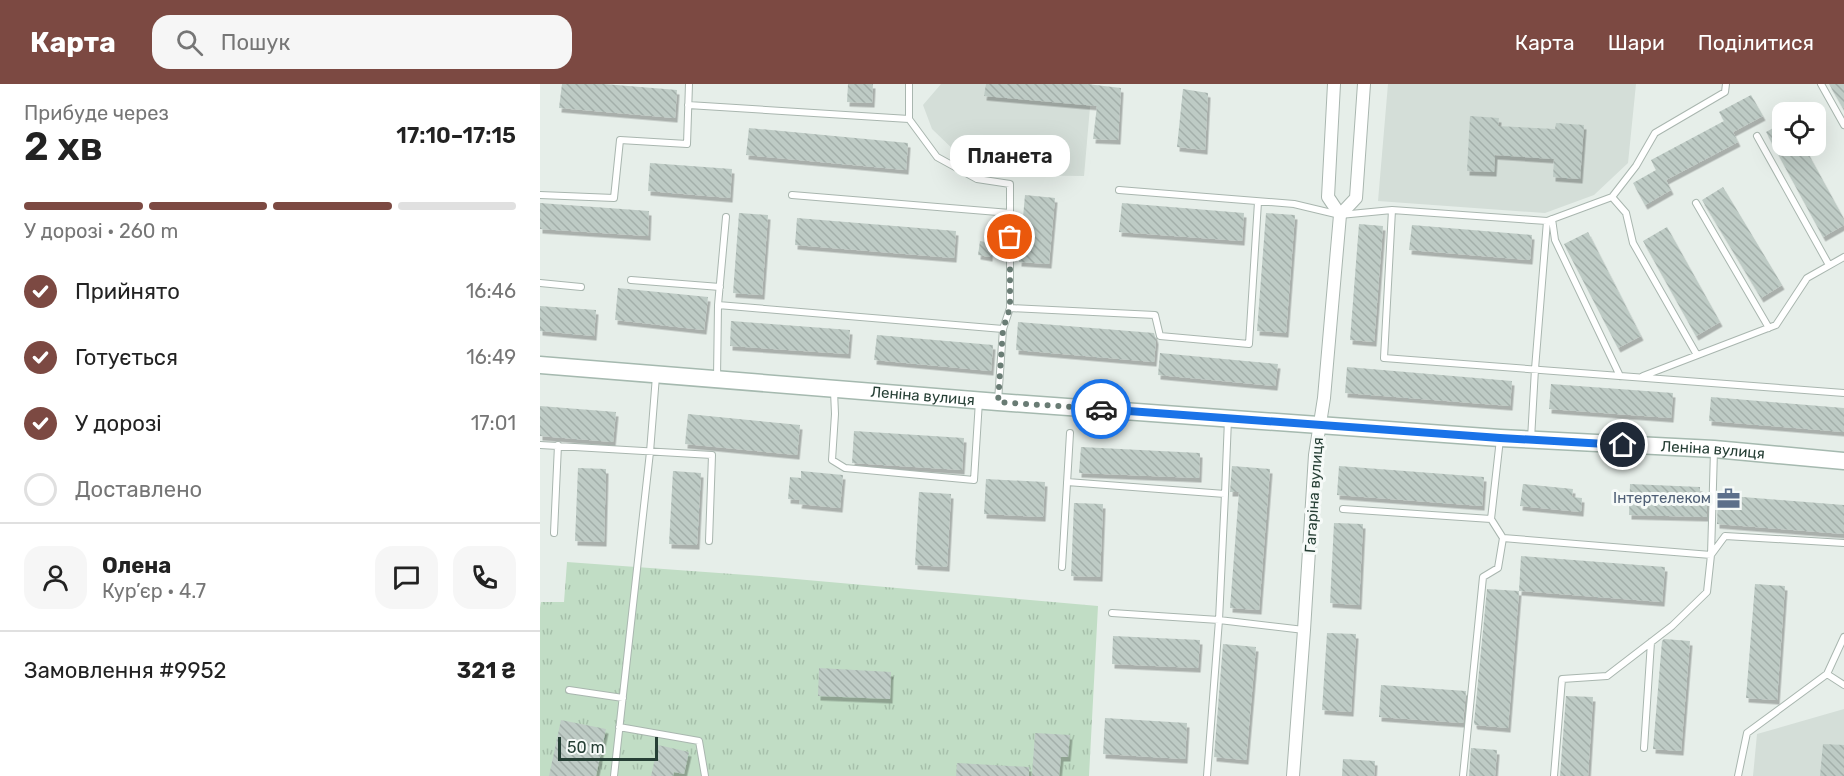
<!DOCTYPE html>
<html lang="uk">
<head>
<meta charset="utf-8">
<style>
	body { margin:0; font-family:Rubik,sans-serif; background:#f6f6f6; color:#222; height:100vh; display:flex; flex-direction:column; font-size:22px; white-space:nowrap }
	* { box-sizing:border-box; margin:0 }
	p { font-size:20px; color:#767676 }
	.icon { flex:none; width:33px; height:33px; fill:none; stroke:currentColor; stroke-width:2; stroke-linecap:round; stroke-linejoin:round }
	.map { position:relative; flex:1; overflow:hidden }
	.details { display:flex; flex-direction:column; background:#fff; width:540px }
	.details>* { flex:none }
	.tools { position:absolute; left:1232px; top:18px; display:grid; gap:12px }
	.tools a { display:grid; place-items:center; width:54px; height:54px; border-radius:12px; background:#fff; box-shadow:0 6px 24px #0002; font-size:30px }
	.scale { position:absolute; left:18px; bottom:15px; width:100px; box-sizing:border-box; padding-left:6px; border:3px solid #263f35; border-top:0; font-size:16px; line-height:21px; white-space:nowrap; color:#263f35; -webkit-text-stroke:4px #f6faf8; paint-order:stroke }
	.pin { position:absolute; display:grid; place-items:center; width:51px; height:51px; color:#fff; margin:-26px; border:3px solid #fff; border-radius:50%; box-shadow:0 2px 6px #0007 }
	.courier { position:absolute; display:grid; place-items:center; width:60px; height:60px; margin:-30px; border:4px solid #1a73e8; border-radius:50%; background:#fff; color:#222; box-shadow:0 2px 8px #0007 }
	.bubble { position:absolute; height:42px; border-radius:18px; background:#fff; box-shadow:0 6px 24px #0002; font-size:20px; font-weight:600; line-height:42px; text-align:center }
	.headline em { font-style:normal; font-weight:600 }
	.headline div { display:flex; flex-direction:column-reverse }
	.headline { display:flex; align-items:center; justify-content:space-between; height:102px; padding:0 24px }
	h1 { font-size:39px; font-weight:600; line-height:45px }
	.bar { display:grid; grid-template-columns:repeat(4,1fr); gap:9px 6px; align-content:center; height:72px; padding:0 24px }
	.bar i { height:8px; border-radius:4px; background:#e0e0e0 }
	.bar .current { background:#7c4942 }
	.bar p { grid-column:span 4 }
	.line { display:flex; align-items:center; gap:15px; padding:0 24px; border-top:2px solid #e0e0e0 }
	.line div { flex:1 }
	.round { display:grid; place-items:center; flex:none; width:63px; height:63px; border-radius:18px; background:#f6f6f6 }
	ol { padding:0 24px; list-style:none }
	li { display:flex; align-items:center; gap:18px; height:66px }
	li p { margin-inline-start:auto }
	li .icon { padding:6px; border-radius:50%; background:#7c4942; color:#fff; stroke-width:4 }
	li:last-child { color:#767676 }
	li i { width:33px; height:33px; border:3px solid #e0e0e0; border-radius:50% }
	header { display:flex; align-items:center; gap:36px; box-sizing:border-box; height:84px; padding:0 30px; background:#7c4942; color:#fff }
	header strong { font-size:28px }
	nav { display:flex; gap:33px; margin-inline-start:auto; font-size:21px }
	.search { width:420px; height:54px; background:#f6f6f6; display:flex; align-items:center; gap:15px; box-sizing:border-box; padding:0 21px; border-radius:18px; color:#767676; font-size:22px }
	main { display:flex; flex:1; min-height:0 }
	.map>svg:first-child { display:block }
	.built { fill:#d4ded8 }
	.park { fill:url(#park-tufts) }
	.building { fill:url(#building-back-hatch); filter:url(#shadow) }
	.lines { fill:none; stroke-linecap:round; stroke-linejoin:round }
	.lane-casing { stroke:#a9b6af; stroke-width:8 }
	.street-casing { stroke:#a9b6af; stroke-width:14 }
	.secondary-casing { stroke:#a5b9af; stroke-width:19 }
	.lane { stroke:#fff; stroke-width:6 }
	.street { stroke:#fff; stroke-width:12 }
	.secondary { stroke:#fff; stroke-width:16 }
	.done { stroke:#697c74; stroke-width:6; stroke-dasharray:0 10.8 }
	.route { stroke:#1a73e8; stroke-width:8 }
	.labels { text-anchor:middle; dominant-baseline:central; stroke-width:6; stroke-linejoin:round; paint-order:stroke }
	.street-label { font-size:15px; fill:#263f35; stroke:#f6faf8 }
	.service-label { font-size:15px; fill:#4e5e75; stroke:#f6faf8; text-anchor:end }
</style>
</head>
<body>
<header>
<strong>Карта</strong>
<div class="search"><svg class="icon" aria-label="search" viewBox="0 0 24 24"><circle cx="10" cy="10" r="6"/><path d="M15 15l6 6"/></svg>Пошук</div>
<nav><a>Карта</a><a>Шари</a><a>Поділитися</a></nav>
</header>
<main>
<section class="details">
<div class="headline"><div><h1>2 хв</h1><p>Прибуде через</p></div><em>17:10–17:15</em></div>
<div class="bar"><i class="current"></i><i class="current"></i><i class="current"></i><i></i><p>У дорозі · 260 m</p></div>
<ol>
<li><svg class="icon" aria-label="check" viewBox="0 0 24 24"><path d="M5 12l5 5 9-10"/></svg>Прийнято<p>16:46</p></li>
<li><svg class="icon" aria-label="check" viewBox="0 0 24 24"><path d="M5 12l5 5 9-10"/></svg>Готується<p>16:49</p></li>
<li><svg class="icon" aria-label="check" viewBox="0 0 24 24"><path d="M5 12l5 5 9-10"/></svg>У дорозі<p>17:01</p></li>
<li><i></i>Доставлено</li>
</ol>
<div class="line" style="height:108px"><a class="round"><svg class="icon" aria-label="person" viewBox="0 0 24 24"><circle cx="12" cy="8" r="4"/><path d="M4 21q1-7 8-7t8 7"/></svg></a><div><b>Олена</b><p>Кур’єр · 4.7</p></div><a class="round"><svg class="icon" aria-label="chat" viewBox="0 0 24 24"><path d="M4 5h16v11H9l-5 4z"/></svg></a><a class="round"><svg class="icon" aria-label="phone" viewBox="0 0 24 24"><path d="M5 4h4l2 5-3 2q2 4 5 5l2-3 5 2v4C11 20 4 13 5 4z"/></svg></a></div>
<div class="line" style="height:78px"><div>Замовлення #9952</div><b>321 ₴</b></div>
</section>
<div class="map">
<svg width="1304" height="692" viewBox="0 0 1304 692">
	<defs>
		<pattern id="park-tufts" width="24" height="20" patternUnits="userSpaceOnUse" patternTransform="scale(1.5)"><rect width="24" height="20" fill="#c1ddc5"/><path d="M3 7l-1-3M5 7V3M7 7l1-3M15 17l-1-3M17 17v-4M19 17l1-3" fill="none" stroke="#a6bfaa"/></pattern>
		<pattern id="building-back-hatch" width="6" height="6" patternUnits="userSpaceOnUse" patternTransform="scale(1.5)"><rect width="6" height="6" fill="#becbc5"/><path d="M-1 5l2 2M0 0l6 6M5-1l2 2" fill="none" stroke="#a3afaa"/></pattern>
		<filter id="shadow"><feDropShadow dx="2.5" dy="4.5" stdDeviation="0" flood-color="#0004"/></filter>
	</defs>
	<rect width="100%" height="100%" fill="#e6eee9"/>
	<!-- built -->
	<path class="built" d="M401 0H552L544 92 466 91 420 72 392 45 383 21Z
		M848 0H1096L1088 79 1054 111 1005 129 838 117Z
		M1304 625V692H1213L1217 650Z"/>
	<!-- park -->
	<path class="park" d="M27 478 233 493 558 522 549 692H0V524L1 518H24Z"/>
	<!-- building -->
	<path class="building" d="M22 0H64L137 6 135 34 19 24Z
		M308 0H333L332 19 307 18Z
		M446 0H547L581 4 578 56 553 55 557 22 444 12Z
		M1289 0H1304V26Z
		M643 5 668 9 665 66 637 63Z
		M1211 11 1223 32 1193 48 1198 58 1126 96 1131 106 1105 121 1093 99 1116 86 1111 76 1184 37 1179 28Z
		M930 32 959 34 958 42 1015 45 1016 39 1044 41 1040 95 1013 93 1014 75 955 71 954 88 927 87Z
		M1242 39V62H1264L1304 135V141L1283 153 1226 48Z
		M209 44 368 59 366 86 206 71Z
		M110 79 192 85 190 114 108 107Z
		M1183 103 1242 201 1221 214 1162 116Z
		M485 111 515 114 509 180 479 178Z
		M0 119 109 127 108 152 0 145Z
		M582 119 704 129 702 157 579 148Z
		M199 129 228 131 222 211 193 209Z
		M726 129 755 131 746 249 717 247Z
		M257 134 416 147 414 174 255 161Z
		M819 140 843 142 834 258 810 256Z
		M872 141 992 151 990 176 869 166Z
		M1127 143 1180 238 1156 252 1103 157Z
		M1048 148 1101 252 1078 264 1024 160Z
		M440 157 451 159 450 173 438 171Z
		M78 204 168 213 164 246 75 236Z
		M0 222 56 226 54 252 0 247Z
		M191 237 310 246 308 270 190 262Z
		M478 238 614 249 616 256 614 278 476 266Z
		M337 251 453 261 451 287 334 276Z
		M620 269 738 280 735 302 618 291Z
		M807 283 972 297 970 322 805 309Z
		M1011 300 1133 309 1131 334 1009 325Z
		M1171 313 1304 324V348L1169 337Z
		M0 322 76 328 73 358 0 352Z
		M148 330 260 341 257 371 145 360Z
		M314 347 424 354 422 386 312 379Z
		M541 363 660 369 659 394 539 389Z
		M692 382 730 385 719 526 690 524 699 408H690Z
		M799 382 944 393 942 422 797 411Z
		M38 384 66 385 64 458 35 457Z
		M133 387 161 389 157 461 129 460Z
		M261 387 303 391 300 424 259 420 260 416 248 415 250 393 261 394Z
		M446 395 505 398 503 433 444 430Z
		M983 400 1033 405 1032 413 1042 414 1041 428 980 422Z
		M1090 400 1160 403V409L1167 410V433L1089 431Z
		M379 408 411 410 407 483 375 481Z
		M1178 411 1304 421V450L1177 440Z
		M534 419 563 420 560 493 531 492Z
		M794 439 823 440 819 521 790 519Z
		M981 472 1125 483 1122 518 979 507Z
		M1215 500 1245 502 1237 616 1206 614Z
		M947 505 979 507 968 644 935 641 934 639Z
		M787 549 816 550 811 628 782 626Z
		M573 552 660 556 658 584 572 580Z
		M1124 555 1150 557 1141 667 1113 665 1122 557Z
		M683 560 716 563 706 676 674 673Z
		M279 584 351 588 350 615 278 612Z
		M841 601 926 607 923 639 839 633Z
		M1026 612 1053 613 1048 692H1020Z
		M565 634 647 639 645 675 563 670Z
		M21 636 66 645 56 692H9Z
		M495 649 530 651 528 673H521L519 692H492Z
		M1283 660 1304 661V692H1280Z
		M118 661 149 668 144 690 134 688 133 692H111Z
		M931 664 957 666 955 692H929Z
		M803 675 835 677 834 692H802Z
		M417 679 489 683V692H416Z"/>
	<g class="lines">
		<defs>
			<path id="lane" d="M369 0V35L397 73 437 95 470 100V224L463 245 458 317
				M1281 0 1304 41
				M148 21 369 35
				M1217 52 1289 181
				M579 106 754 120 800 131 852 126 1007 137 1072 113 1096 82 1115 49 1185 8 1186 0
				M0 111 74 114 80 56 147 60 149 0
				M252 111 470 129
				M1072 113 1086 129 1093 159 1157 271
				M1156 119 1229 244
				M852 126 844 274 1304 309
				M1012 135 1015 156 1080 292
				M91 196 180 203
				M0 199 41 203
				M178 221 463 245
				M470 224 615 231 620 252 709 260 718 118
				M1103 292 1236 241 1267 194 1304 173
				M177 294 178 221 186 133
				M294 307 295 330 292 376 305 384 434 396 439 317
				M991 355 995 285 1007 137
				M0 361 172 371 169 457
				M527 398 685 410 688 335
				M803 425 951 435 960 355
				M951 435 963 454 1171 471 1185 452 1304 459
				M14 449 18 361
				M522 483 530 349
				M572 529 679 536 764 546
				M1287 590 1304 553
				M29 606 83 614
				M79 643 159 657 165 692
				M1104 664 1111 558
				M74 692 110 368 116 292
				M667 692 679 536 685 410
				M923 692 943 493 958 484 963 454
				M1014 692 1022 595 1067 592 1132 542 1167 508 1171 471 1174 366
				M1198 692 1207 649 1287 590 1304 601"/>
			<path id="street" d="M794 0 788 113 800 131
				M753 692 764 546 775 371 784 314 800 131 816 114 824 0"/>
			<g id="secondary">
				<path id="s1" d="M0 281 458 318 960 354 1174 365 1304 377"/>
			</g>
		</defs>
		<!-- lane casing -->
		<use href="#lane" class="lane-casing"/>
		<!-- street casing -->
		<use href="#street" class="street-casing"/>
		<!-- secondary casing -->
		<use href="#secondary" class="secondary-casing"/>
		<!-- lane -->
		<use href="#lane" class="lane"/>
		<!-- street -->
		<use href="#street" class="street"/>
		<!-- secondary -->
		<use href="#secondary" class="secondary"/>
	</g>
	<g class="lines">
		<!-- done -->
		<path class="done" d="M470 153V224L463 245 458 318 561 325"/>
		<!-- route -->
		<path class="route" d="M561 325 960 354 1083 361"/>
	</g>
	<!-- icons -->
	<defs>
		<symbol id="office-bare" viewBox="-9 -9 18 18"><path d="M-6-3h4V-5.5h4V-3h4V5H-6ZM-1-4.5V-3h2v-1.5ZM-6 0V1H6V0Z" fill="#5c6f8a" stroke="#f6faf8" stroke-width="2.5" paint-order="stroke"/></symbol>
	</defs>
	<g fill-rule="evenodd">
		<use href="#office-bare" x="1172" y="398" width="33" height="33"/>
	</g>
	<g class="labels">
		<!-- street labels -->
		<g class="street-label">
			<text stroke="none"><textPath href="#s1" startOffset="384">Леніна вулиця</textPath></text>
			<text stroke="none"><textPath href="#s1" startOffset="1176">Леніна вулиця</textPath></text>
			<text transform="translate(774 411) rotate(-86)">Гагаріна вулиця</text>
		</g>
		<!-- service labels -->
		<g class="service-label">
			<text x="1171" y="414">Інтертелеком</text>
		</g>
	</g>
</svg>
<div class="tools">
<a><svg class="icon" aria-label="locate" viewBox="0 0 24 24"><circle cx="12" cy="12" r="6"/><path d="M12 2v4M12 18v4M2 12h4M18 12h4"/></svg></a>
</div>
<div class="scale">50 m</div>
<div class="pin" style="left:470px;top:153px;background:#ea580c"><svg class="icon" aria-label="bag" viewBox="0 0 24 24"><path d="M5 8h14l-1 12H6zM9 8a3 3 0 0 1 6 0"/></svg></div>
<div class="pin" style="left:1083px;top:361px;background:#1f2937"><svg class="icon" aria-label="home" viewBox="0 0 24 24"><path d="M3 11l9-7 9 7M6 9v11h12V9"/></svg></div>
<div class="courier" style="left:561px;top:325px"><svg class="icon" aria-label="car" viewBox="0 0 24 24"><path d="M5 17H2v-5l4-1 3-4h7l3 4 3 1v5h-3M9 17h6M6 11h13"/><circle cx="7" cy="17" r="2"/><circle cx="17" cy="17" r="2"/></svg></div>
<div class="bubble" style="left:410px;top:51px;width:120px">Планета</div>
</div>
</main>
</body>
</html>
